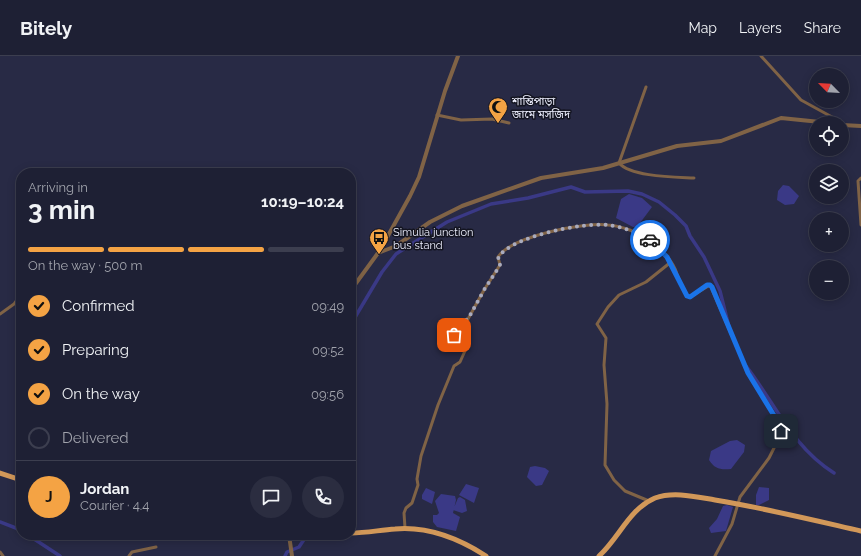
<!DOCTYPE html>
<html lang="en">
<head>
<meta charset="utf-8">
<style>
	body { margin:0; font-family:Raleway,"Noto Sans Bengali",sans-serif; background:#2b2d40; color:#f1f3f6; height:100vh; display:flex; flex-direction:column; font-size:15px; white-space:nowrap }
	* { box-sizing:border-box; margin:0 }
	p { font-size:13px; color:#a1a3ac }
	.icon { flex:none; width:22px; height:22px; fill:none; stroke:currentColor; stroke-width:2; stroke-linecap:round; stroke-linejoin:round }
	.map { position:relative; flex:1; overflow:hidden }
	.side { position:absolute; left:16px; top:112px; width:340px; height:372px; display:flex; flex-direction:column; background:#1e2034; border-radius:16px; box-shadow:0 2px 10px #0003,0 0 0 1px #3c3e4f }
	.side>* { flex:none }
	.needle { width:26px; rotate:294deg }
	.tools { position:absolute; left:809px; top:12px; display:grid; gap:8px }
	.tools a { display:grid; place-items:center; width:40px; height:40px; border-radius:50%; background:#1e2034; box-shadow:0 2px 10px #0003,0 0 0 1px #3c3e4f; font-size:20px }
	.pin { position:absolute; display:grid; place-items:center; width:34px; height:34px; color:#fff; margin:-17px; border-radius:8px; box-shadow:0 2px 6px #0006 }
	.courier { position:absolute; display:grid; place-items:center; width:40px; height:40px; margin:-20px; border:3px solid #1a73e8; border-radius:50%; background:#fff; color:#222; box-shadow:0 1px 5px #0007 }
	.summary em { font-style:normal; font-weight:700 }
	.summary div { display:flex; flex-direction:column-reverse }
	.summary { display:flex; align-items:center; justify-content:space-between; height:68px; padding:0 12px }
	h1 { font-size:26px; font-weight:700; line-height:30px }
	.bar { display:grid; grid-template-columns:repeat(4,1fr); gap:6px 4px; align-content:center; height:48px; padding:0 12px }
	.bar i { height:5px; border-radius:3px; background:#3c3e4f }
	.bar .on { background:#f4a344 }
	.bar p { grid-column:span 4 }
	.line { display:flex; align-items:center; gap:10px; padding:0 12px; border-top:1px solid #3c3e4f }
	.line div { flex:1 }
	.round { display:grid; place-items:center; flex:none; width:42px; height:42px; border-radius:21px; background:#2b2d40 }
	ol { padding:0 12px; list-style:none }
	li { display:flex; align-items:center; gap:12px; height:44px }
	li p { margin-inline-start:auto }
	li .icon { padding:4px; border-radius:50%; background:#f4a344; color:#111; stroke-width:4 }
	li:last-child { color:#a1a3ac }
	li i { width:22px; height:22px; border:2px solid #3c3e4f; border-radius:50% }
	header { display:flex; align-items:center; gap:24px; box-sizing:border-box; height:56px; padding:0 20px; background:#1e2034; border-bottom:1px solid #3c3e4f }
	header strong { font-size:19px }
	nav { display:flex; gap:22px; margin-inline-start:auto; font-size:14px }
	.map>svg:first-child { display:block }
	.water { fill:#3a3986 }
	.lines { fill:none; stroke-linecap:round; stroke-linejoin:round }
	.canal { stroke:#3a3986; stroke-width:3.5 }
	.minor { stroke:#806346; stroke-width:3 }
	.tertiary { stroke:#806346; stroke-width:4 }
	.primary { stroke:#d29859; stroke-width:5 }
	.done { stroke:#a9abbe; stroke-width:4; stroke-dasharray:0 7.2 }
	.route { stroke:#1a73e8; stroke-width:5 }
	.labels { text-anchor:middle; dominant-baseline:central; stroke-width:3; stroke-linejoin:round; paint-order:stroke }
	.poi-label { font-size:11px; fill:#eef0ff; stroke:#131420; text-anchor:start }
</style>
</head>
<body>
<header>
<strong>Bitely</strong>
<nav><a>Map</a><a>Layers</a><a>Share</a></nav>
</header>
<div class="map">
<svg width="861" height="500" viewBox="0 0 861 500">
	<rect width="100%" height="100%" fill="#282a45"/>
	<!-- water -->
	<path class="water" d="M783 129 789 130 799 140 794 148 785 149 777 144 778 135Z
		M629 138 642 142 652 151 637 171H633L616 162 621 143Z
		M737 384 745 389 744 396 731 413C720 414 715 413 709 404L711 395 730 385Z
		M535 410 545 412 549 415 542 429 536 430 527 421 530 411Z
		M466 428 479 432 474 447 459 439Z
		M759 431 769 432V444L759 449H756V439Z
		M426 432 435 436 432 448 422 443V439Z
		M441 438 455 440 456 444 453 457 460 461 456 475 437 471 433 466V459H437L439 457 435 445Z
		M460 441 465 444 467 455 462 457 453 454 458 442Z
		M727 449 733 451 726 475 711 477 709 472 717 463 723 450Z"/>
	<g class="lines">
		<!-- canal -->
		<path class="canal" d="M351 268 382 216 396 198 410 189 447 166 491 148 528 142 571 131 585 136 628 135 642 138 659 146 675 159 686 170 690 180 704 201 720 235 730 275
			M746 310C775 347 792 391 834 417
			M0 466 21 474
			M28 479 60 500
			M285 500 287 496 299 491 307 479"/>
		<!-- minor -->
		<path class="minor" d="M761 0 801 44 832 61 831 67
			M646 31 619 107C631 121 676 121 694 122
			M437 59 461 64 492 63 509 67
			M861 122 858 125 861 169
			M0 258 14 248 21 238
			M649 445 625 435 614 424 605 409 607 348 604 309 606 282 597 268 608 251 619 239 646 226 671 206
			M405 472 404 457 406 452 412 447 418 429 417 423 421 400 438 349 454 310 460 306 469 286 454 278 460 265 468 263 484 234 500 209 498 201C512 180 584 166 608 169 621 170 639 176 650 185 661 193 673 205 677 218 680 225 682 234 687 240L690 241 710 229 748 317 781 371V378L769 402 740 441 732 468 715 500
			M0 496 3 500
			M129 500 132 496 156 491"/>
		<!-- tertiary -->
		<path class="tertiary" d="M842 69 861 70
			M379 196 410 140 419 121 445 35 458 0
			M351 234 378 197 396 190 430 166 462 150 541 122 603 112 677 90 721 85 781 62 830 67
			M289 479 292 500"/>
		<!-- primary -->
		<path class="primary" d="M0 417 21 424
			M351 477C366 477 380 474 395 473 428 470 458 482 486 500
			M599 500C619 482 629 453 655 442 674 435 697 441 715 444 764 452 813 464 861 475"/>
	</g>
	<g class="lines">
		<!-- done -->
		<path class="done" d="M454 279 458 267 468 263 484 234 499 211 500 209 498 203C506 181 585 166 607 169 622 170 637 177 650 184"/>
		<!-- route -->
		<path class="route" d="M650 184 667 201 687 240 690 241 707 229H710L712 231 748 317 778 366 781 375"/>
	</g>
	<!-- icons -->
	<defs>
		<symbol id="mosque-pin" viewBox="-11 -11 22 30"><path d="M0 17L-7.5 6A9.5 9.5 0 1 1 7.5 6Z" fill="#f4a344" stroke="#131420"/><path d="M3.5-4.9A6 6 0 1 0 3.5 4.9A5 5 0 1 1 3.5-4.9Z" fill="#111"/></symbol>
		<symbol id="bus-pin" viewBox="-11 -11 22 30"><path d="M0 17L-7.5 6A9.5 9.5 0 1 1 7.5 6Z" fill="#f4a344" stroke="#131420"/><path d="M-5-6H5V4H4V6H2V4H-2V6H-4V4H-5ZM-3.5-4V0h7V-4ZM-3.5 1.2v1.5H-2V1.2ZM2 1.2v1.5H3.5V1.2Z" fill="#111"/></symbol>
	</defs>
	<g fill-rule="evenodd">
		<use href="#mosque-pin" x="487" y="40" width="22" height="30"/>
		<use href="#bus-pin" x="368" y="171" width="22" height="30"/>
	</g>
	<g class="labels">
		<!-- poi labels -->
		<g class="poi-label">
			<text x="512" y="45">শান্তিপাড়া<tspan x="512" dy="13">জামে মসজিদ</tspan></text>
			<text x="393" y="176">Simulia junction<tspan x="393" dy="13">bus stand</tspan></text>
		</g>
	</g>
</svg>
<div class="tools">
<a><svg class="needle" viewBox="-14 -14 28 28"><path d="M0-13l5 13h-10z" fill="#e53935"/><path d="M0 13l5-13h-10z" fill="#a1a3ac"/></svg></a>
<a><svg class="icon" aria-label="locate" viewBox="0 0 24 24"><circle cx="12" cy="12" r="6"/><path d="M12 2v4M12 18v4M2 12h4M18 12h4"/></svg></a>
<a><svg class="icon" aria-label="layers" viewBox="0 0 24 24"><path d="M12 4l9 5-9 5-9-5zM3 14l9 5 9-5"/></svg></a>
<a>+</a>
<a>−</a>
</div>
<div class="pin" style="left:454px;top:279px;background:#ea580c"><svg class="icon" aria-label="bag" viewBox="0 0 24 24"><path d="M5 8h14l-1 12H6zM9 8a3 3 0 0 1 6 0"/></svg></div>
<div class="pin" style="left:781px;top:375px;background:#1f2937"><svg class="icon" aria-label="home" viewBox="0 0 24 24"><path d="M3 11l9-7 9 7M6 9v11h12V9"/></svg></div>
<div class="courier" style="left:650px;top:184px"><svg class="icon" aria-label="car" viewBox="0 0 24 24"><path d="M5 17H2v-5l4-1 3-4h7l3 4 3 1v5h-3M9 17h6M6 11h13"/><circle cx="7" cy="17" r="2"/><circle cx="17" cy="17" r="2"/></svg></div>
<section class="side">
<div class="summary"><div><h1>3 min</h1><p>Arriving in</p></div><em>10:19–10:24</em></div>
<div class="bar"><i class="on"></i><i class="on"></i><i class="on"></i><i></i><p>On the way · 500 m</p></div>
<ol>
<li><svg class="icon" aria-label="check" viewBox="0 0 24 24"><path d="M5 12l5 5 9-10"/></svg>Confirmed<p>09:49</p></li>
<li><svg class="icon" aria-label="check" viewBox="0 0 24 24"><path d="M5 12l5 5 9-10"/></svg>Preparing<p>09:52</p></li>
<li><svg class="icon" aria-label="check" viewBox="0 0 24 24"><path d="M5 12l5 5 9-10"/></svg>On the way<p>09:56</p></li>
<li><i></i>Delivered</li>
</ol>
<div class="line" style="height:72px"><b class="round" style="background:#f4a344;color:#111">J</b><div><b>Jordan</b><p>Courier · 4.4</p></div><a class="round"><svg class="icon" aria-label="chat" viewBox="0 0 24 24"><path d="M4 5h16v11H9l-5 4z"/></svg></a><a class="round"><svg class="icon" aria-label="phone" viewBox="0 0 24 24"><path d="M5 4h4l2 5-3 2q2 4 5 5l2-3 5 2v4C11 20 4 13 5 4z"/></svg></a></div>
</section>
</div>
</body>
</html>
